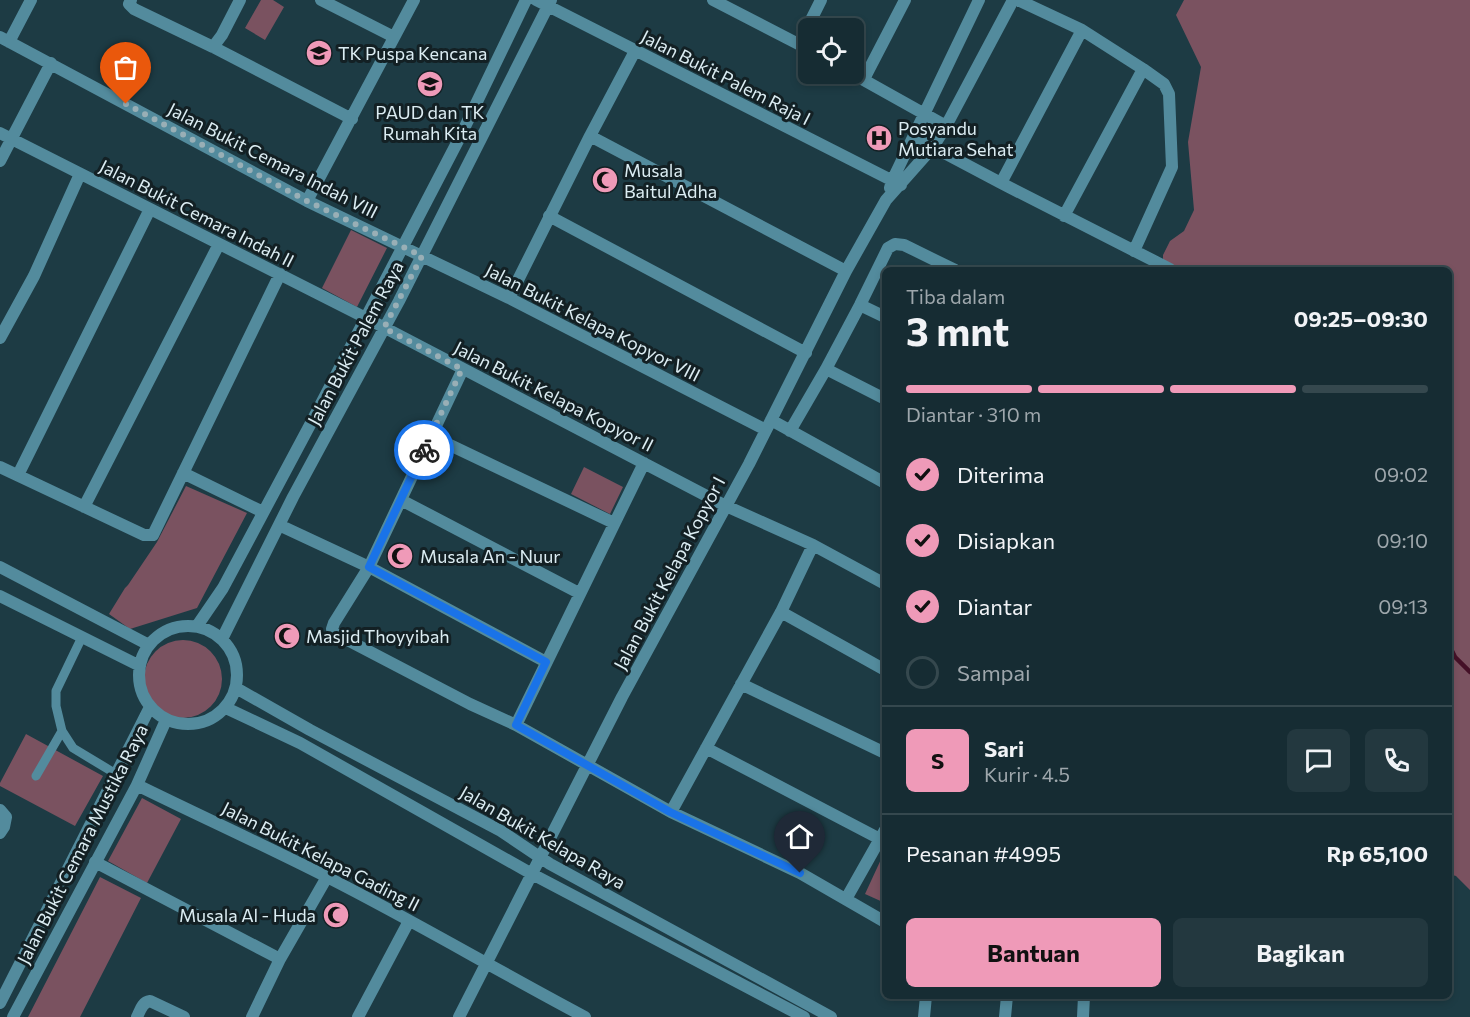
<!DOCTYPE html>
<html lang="id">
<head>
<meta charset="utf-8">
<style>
	body { margin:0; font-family:Commissioner,sans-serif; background:#23383f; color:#f1f3f6; height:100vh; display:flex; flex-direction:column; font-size:22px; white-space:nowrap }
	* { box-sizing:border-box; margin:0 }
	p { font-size:20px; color:#9ea7ac }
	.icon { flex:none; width:33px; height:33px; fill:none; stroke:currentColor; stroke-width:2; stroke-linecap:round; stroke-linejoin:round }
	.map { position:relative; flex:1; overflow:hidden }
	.sheet { position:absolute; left:882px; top:267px; width:570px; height:732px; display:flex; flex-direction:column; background:#162c33; border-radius:9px; box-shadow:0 3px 9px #0003,0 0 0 2px #35484e }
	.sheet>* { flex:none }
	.controls { position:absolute; left:798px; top:18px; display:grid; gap:12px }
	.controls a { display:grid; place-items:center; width:66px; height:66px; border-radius:9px; background:#162c33; box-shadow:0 3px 9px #0003,0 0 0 2px #35484e; font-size:30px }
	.pin { position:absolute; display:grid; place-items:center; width:51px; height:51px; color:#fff; margin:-62px -26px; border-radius:50% 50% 50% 0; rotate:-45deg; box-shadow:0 0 6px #0007 }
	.pin .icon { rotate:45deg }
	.courier { position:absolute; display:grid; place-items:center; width:60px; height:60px; margin:-30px; border:4px solid #1a73e8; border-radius:50%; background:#fff; color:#222; box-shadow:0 2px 8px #0007 }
	.headline em { font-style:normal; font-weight:700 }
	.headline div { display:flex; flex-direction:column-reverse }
	.headline { display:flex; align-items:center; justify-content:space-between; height:102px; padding:0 24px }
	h1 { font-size:39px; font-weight:700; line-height:45px }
	.bar { display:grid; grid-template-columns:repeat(4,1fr); gap:9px 6px; align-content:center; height:72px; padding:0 24px }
	.bar i { height:8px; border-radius:4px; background:#35484e }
	.bar .on { background:#ef9ab8 }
	.bar p { grid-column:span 4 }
	.line { display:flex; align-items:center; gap:15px; padding:0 24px; border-top:2px solid #35484e }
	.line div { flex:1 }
	.round { display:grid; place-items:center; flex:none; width:63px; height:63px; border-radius:9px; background:#23383f }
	ol { padding:0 24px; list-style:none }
	li { display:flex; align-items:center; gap:18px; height:66px }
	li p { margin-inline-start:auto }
	li .icon { padding:6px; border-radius:50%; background:#ef9ab8; color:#111; stroke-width:4 }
	li:last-child { color:#9ea7ac }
	li i { width:33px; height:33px; border:3px solid #35484e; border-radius:50% }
	.primary-button { display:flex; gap:12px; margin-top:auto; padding:12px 24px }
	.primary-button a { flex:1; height:69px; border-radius:9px; background:#ef9ab8; color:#111; font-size:24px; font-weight:700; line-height:69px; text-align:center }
	.primary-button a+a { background:#23383f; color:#f1f3f6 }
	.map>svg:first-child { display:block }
	.green { fill:#7a5260 }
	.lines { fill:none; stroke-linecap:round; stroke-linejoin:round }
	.stream { stroke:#441027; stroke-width:4.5 }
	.service { stroke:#538b9d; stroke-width:9 }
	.minor { stroke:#538b9d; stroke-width:12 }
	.done { stroke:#99afb6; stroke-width:6; stroke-dasharray:0 10.8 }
	.route { stroke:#1a73e8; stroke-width:8 }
	.labels { text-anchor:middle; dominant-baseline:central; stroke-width:6; stroke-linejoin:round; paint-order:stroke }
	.poi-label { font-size:18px; fill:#dcedf3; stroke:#132024; text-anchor:start }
	.street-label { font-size:18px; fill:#dcedf3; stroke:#132024 }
</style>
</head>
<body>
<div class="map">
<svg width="1470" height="1017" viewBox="0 0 1470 1017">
	<rect width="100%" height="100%" fill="#1d3b44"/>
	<!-- green -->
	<path class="green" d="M261 0H273L284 7 265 40 245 28Z
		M1184 0H1470V890L1456 876 1449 874V270H1163V255L1170 241 1184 231 1194 210 1188 142 1201 67 1176 15Z
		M351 230 387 248 357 307 322 288Z
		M584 467 623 487 610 514 571 494Z
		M186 486 247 513 197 608 130 629 109 614 125 588 128 585 157 542Z
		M144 679a39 39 0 1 1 78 0a39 39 0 1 1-78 0Z
		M26 734 103 776 75 826 0 786V783Z
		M142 798 181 819 147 883 108 861Z
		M883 855 885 856V903L865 894Z
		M100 877 141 898 80 1017H28Z"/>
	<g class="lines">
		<!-- stream -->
		<path class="stream" d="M1449 645 1455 657 1470 672"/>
		<!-- service -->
		<path class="service" d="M82 637 56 691V706L62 731 73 748 116 774
			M36 776 62 731"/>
		<!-- minor -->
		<path class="minor" d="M131 0 129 4 134 9 213 47 352 119
			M321 0 394 37
			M536 0 901 185
			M713 0 808 49
			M1018 0 1082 30 1143 69 1164 84 1169 94 1172 167 1134 251
			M0 37 307 201 509 298 766 430
			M9 42 31 0
			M799 44 821 0
			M213 47 222 35 240 0
			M853 74 946 126
			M864 79 905 0
			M0 133 366 318 726 506 813 545 885 584
			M590 136 846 271
			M914 136 933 147 1001 183 1170 269
			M0 161 51 63
			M1001 183 1082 30
			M890 188 892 181 979 0
			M307 201 414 0
			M549 216 806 353
			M1064 216 1143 69
			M509 298 590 136 635 51
			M860 305 885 317
			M0 338 34 276 80 174
			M463 369 369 567 334 623 332 629 334 633 470 704 516 725 671 812 800 873 885 922
			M826 369 885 399
			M771 420 885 483
			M790 431 826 369 860 305 888 248 895 244 904 245 955 270
			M431 436 614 523
			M0 467 144 535H153L280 274
			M183 473 263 512
			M18 475 150 209
			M401 500 579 593
			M84 507 219 244
			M279 525 369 567 546 662
			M0 567 149 645
			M0 596 140 666
			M781 612 885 670
			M197 626 223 588 311 423 460 137 526 0
			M139 675a49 49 0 1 1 98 0a49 49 0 1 1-98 0Z
			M222 639 293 497 399 301 551 0
			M741 684 885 753
			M236 688 310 730 501 831 550 864 831 1017
			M226 708 300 743 532 874 804 1017
			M516 725 644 463
			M706 748 880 839
			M137 785C200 816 264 845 327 877 414 921 498 971 585 1017
			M0 810 6 817 4 827 0 833
			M671 812 781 612 813 545
			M95 862 280 959
			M846 899 885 830
			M0 1003 150 707
			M13 1017 137 785 166 720
			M137 1017C140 1011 142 1002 150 1001L184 1017
			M252 1017 280 959 327 877
			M358 1017 409 921
			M459 1017 622 697 749 464 846 271 886 200 933 147 946 126 1013 0
			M924 1017 926 996
			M1005 1017 1007 996
			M1083 1017 1084 996"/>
	</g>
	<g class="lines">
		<!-- done -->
		<path class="done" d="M126 104 307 201 422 256 384 328 462 369 424 450"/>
		<!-- route -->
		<path class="route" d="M424 450 369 567 546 662 516 725 670 812 800 873"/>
	</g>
	<!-- icons -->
	<defs>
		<symbol id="school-disc" viewBox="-11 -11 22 22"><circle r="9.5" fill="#ef9ab8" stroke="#132024"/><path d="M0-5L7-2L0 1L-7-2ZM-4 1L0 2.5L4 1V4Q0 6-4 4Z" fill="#111"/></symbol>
		<symbol id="hospital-disc" viewBox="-11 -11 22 22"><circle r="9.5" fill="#ef9ab8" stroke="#132024"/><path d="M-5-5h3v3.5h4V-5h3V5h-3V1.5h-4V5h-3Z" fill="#111"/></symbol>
		<symbol id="mosque-disc" viewBox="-11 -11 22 22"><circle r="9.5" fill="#ef9ab8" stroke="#132024"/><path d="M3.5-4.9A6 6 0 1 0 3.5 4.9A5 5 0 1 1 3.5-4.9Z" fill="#111"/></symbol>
	</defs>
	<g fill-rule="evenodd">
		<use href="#school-disc" x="304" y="38" width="30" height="30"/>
		<use href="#school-disc" x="415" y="69" width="30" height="30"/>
		<use href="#hospital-disc" x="864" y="123" width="30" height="30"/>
		<use href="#mosque-disc" x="590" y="165" width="30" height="30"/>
		<use href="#mosque-disc" x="385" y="541" width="30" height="30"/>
		<use href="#mosque-disc" x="272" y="621" width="30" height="30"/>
		<use href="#mosque-disc" x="321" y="900" width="30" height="30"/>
	</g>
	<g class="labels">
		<!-- poi labels -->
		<g class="poi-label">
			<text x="338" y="53">TK Puspa Kencana</text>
			<text x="430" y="112" text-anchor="middle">PAUD dan TK<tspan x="430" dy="21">Rumah Kita</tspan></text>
			<text x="898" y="128">Posyandu<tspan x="898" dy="21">Mutiara Sehat</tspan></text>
			<text x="624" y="170">Musala<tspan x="624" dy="21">Baitul Adha</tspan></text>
			<text x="420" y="556">Musala An - Nuur</text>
			<text x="306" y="636">Masjid Thoyyibah</text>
			<text x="316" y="915" text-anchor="end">Musala Al - Huda</text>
		</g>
		<!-- street labels -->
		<g class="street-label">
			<text transform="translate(726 77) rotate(27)">Jalan Bukit Palem Raja I</text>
			<text transform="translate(273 160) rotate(27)">Jalan Bukit Cemara Indah VIII</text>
			<text transform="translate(197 213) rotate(27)">Jalan Bukit Cemara Indah II</text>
			<text transform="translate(593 322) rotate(27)">Jalan Bukit Kelapa Kopyor VIII</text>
			<text transform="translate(355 343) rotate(-62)">Jalan Bukit Palem Raya</text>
			<text transform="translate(554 396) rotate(27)">Jalan Bukit Kelapa Kopyor II</text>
			<text transform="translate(669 573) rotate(-62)">Jalan Bukit Kelapa Kopyor I</text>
			<text transform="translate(543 837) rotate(30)">Jalan Bukit Kelapa Raya</text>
			<text transform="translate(82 844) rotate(-63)">Jalan Bukit Cemara Mustika Raya</text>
			<text transform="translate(321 856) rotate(27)">Jalan Bukit Kelapa Gading II</text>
		</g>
	</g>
</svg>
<div class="controls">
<a><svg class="icon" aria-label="locate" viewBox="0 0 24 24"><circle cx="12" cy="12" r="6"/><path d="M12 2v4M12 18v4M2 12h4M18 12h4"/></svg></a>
</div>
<div class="pin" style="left:126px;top:104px;background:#ea580c"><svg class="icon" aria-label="bag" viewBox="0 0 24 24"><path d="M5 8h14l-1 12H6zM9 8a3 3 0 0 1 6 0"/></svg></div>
<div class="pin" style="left:800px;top:873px;background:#1f2937"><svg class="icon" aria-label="home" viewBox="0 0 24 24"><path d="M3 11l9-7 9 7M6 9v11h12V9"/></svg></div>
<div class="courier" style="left:424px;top:450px"><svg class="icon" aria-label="bike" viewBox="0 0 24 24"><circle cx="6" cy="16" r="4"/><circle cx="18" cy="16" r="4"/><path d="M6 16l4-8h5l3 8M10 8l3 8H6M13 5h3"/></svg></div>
<section class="sheet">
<div class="headline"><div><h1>3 mnt</h1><p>Tiba dalam</p></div><em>09:25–09:30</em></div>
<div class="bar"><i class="on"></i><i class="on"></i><i class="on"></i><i></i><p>Diantar · 310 m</p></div>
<ol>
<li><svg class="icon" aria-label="check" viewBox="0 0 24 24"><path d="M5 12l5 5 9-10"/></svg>Diterima<p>09:02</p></li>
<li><svg class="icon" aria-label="check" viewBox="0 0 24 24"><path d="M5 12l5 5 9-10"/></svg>Disiapkan<p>09:10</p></li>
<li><svg class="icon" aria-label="check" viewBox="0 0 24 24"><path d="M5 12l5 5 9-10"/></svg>Diantar<p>09:13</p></li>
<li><i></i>Sampai</li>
</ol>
<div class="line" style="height:108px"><b class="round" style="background:#ef9ab8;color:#111">S</b><div><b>Sari</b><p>Kurir · 4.5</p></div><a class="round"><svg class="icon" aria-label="chat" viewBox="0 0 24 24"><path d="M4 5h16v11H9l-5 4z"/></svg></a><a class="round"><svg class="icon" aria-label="phone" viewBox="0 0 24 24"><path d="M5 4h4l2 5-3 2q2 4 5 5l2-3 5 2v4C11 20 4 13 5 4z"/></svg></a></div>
<div class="line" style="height:78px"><div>Pesanan #4995</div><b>Rp 65,100</b></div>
<div class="primary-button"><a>Bantuan</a><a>Bagikan</a></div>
</section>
</div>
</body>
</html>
